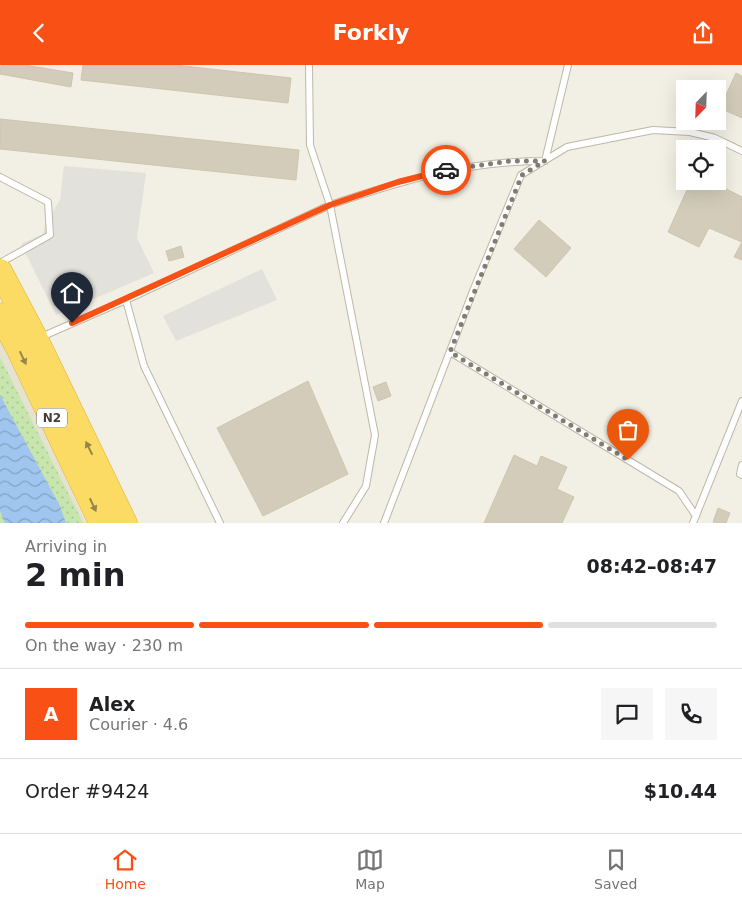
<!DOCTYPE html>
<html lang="en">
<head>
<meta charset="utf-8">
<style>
	body { margin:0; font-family:"DejaVu Sans",sans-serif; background:#f6f6f6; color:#202124; height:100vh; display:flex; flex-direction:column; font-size:19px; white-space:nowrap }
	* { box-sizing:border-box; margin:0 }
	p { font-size:16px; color:#757577 }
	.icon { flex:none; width:28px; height:28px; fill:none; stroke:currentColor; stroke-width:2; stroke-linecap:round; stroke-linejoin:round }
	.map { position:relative; height:458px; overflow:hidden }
	.sheet { display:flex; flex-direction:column; background:#fff; flex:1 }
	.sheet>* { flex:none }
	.needle { width:32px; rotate:203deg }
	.tools { position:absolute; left:676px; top:15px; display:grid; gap:10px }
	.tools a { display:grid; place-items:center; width:50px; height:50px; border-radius:0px; background:#fff; box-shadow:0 5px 20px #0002; font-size:25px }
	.pin { position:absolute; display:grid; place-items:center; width:42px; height:42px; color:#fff; margin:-51px -21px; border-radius:50% 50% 50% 0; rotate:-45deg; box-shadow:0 0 5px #0007 }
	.pin .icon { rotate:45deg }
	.courier { position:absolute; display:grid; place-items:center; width:50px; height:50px; margin:-25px; border:4px solid #f85015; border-radius:50%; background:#fff; color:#222; box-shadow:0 1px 6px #0007 }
	.overview em { font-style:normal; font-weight:800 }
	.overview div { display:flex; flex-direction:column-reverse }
	.overview { display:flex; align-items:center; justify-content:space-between; height:85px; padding:0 25px }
	h1 { font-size:32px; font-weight:800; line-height:38px }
	.bar { display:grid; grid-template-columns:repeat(4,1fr); gap:8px 5px; align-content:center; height:60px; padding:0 25px }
	.bar i { height:6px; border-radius:4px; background:#e0e0e0 }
	.bar .active { background:#f85015 }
	.bar p { grid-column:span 4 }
	.line { display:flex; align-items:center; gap:12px; padding:0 25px; border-top:1px solid #e0e0e0 }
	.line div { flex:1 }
	.round { display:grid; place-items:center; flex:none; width:52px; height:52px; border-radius:0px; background:#f6f6f6 }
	header { display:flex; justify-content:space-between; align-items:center; height:65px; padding:0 25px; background:#f85015; color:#fff; font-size:22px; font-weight:800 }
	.menu { display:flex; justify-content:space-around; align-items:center; height:70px; border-top:1px solid #e0e0e0; background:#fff; font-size:14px; color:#757577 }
	.menu a { display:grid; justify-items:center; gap:2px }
	.menu .active { color:#f85015 }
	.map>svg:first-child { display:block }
	.residential { fill:#e6e2d2 }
	.grass { fill:url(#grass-dots) }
	.parking { fill:#e2e1dc }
	.water { fill:url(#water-waves) }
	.building { fill:#d3ccba; stroke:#cec5ad }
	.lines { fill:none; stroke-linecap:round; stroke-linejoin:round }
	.lane-casing { stroke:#bdb8a7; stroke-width:8 }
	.highway-casing { stroke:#dbb134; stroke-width:25 }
	.lane { stroke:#fff; stroke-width:6 }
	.highway { stroke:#fcdb65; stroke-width:24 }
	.oneway { fill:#97854a }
	.done { stroke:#817d72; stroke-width:5; stroke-dasharray:0 9 }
	.route { stroke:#f85015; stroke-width:6 }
	.labels { text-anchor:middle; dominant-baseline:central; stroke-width:4; stroke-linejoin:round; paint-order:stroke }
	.shield { fill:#fff; stroke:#7c7971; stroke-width:1 }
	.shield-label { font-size:12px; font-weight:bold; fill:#443f34 }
</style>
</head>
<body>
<header><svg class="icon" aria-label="back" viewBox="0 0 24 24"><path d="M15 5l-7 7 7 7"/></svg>Forkly<svg class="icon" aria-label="share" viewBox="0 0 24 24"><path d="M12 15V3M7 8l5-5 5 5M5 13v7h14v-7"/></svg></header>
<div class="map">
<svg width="742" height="458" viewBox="0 0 742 458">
	<defs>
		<pattern id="grass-dots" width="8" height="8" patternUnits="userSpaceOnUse" patternTransform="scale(1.25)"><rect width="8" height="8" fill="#c6e6ad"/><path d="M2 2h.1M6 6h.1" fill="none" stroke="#abc695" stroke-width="1.8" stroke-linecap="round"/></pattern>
		<pattern id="water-waves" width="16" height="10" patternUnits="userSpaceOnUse" patternTransform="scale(1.25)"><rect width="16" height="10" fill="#a0c6ef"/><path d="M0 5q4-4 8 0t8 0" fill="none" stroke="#84a2c2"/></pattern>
	</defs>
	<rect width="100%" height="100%" fill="#f2efe4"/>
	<!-- residential -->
	<path class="residential" d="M0 274 19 310 86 458H0Z"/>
	<!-- grass -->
	<path class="grass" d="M0 292 83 458H0Z"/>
	<!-- parking -->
	<path class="parking" d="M64 101 146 108 137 173 154 208 56 250 21 179 43 169 45 159 60 135Z
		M262 204 277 235 176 276 163 251Z"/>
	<!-- water -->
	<path class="water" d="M0 330 60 441 66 458H5L0 446Z"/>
	<!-- building -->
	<path class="building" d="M1 0H25L73 8 71 22 0 9Z
		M83 0H175L291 13 288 38 81 15Z
		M736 8 742 11V53L720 43Z
		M0 54 299 85 296 115 0 84Z
		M691 116H711L742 132V177L709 163 699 182 668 167Z
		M539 155 571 183 546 212 514 184Z
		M742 177V195L734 192Z
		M181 181 184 192 169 196 166 186Z
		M308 316 348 409 263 451 217 363Z
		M386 317 391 331 378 336 373 322Z
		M514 390 537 401 541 391 567 402 557 424 574 432 562 458H484Z
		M718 443 730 448 726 458 713 457Z"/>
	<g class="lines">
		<defs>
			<path id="lane" d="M0 112 48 137 50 170 0 198
				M126 235 144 301 220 458
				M41 272 126 235 330 140 310 80 309 0
				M450 287 679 426 696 451
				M742 400 740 409 742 410
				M343 458 366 421 375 370 330 140C404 115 466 96 545 96L568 0
				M384 458 473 226 521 110 567 82 653 65 690 67 715 73 742 86
				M693 458 742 336"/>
			<path id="highway" d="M0 206 36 274 125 458
				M0 250 18 283 101 458"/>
		</defs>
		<!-- lane casing -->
		<use href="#lane" class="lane-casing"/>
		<!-- highway casing -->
		<use href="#highway" class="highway-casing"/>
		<!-- lane -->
		<use href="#lane" class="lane"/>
		<!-- highway -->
		<use href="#highway" class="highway"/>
	</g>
	<!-- one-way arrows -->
	<defs><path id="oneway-solid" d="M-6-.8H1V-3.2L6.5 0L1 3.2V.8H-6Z" transform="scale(1.25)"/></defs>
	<g class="oneway">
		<use href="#oneway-solid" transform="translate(23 293) rotate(65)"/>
		<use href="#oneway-solid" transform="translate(89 383) rotate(-116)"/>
		<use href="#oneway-solid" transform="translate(93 440) rotate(65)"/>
	</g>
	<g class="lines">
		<!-- done -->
		<path class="done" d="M446 105 510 96H545L522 110 450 287 628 395"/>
		<!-- route -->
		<path class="route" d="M72 258 330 140 398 117 446 105"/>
	</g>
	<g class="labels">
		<!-- shield labels -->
		<rect class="shield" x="37" y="343.5" width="30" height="19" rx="4"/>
		<g class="shield-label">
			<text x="52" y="353">N2</text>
		</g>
	</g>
</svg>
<div class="tools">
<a><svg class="needle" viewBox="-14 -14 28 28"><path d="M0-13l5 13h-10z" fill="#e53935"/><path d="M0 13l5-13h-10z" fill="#757577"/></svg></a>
<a><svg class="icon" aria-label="locate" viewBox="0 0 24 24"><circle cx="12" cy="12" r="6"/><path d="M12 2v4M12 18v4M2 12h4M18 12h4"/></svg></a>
</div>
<div class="pin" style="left:628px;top:395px;background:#ea580c"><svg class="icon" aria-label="bag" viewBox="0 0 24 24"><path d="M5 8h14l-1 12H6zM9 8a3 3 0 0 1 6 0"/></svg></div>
<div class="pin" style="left:72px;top:258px;background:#1f2937"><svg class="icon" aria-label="home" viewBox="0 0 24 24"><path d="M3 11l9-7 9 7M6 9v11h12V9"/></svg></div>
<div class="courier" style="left:446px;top:105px"><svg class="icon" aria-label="car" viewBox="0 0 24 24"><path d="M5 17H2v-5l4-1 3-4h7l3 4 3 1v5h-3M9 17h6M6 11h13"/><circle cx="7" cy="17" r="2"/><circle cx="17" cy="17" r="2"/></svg></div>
</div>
<section class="sheet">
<div class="overview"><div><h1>2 min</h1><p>Arriving in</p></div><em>08:42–08:47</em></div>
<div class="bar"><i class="active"></i><i class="active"></i><i class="active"></i><i></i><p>On the way · 230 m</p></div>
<div class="line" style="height:90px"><b class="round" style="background:#f85015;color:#fff">A</b><div><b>Alex</b><p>Courier · 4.6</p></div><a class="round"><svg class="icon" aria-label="chat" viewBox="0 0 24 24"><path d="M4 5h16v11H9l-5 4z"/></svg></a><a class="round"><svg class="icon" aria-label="phone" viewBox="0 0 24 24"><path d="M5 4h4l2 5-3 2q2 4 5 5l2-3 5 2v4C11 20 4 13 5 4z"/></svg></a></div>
<div class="line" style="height:65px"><div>Order #9424</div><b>$10.44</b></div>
</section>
<nav class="menu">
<a class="active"><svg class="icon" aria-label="home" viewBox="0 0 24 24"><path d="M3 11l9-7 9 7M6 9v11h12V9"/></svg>Home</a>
<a><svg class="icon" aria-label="map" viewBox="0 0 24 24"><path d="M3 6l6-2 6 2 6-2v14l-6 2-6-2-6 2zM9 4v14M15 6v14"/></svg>Map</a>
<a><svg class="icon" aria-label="saved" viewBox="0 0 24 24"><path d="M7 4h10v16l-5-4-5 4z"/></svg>Saved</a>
</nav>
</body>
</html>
